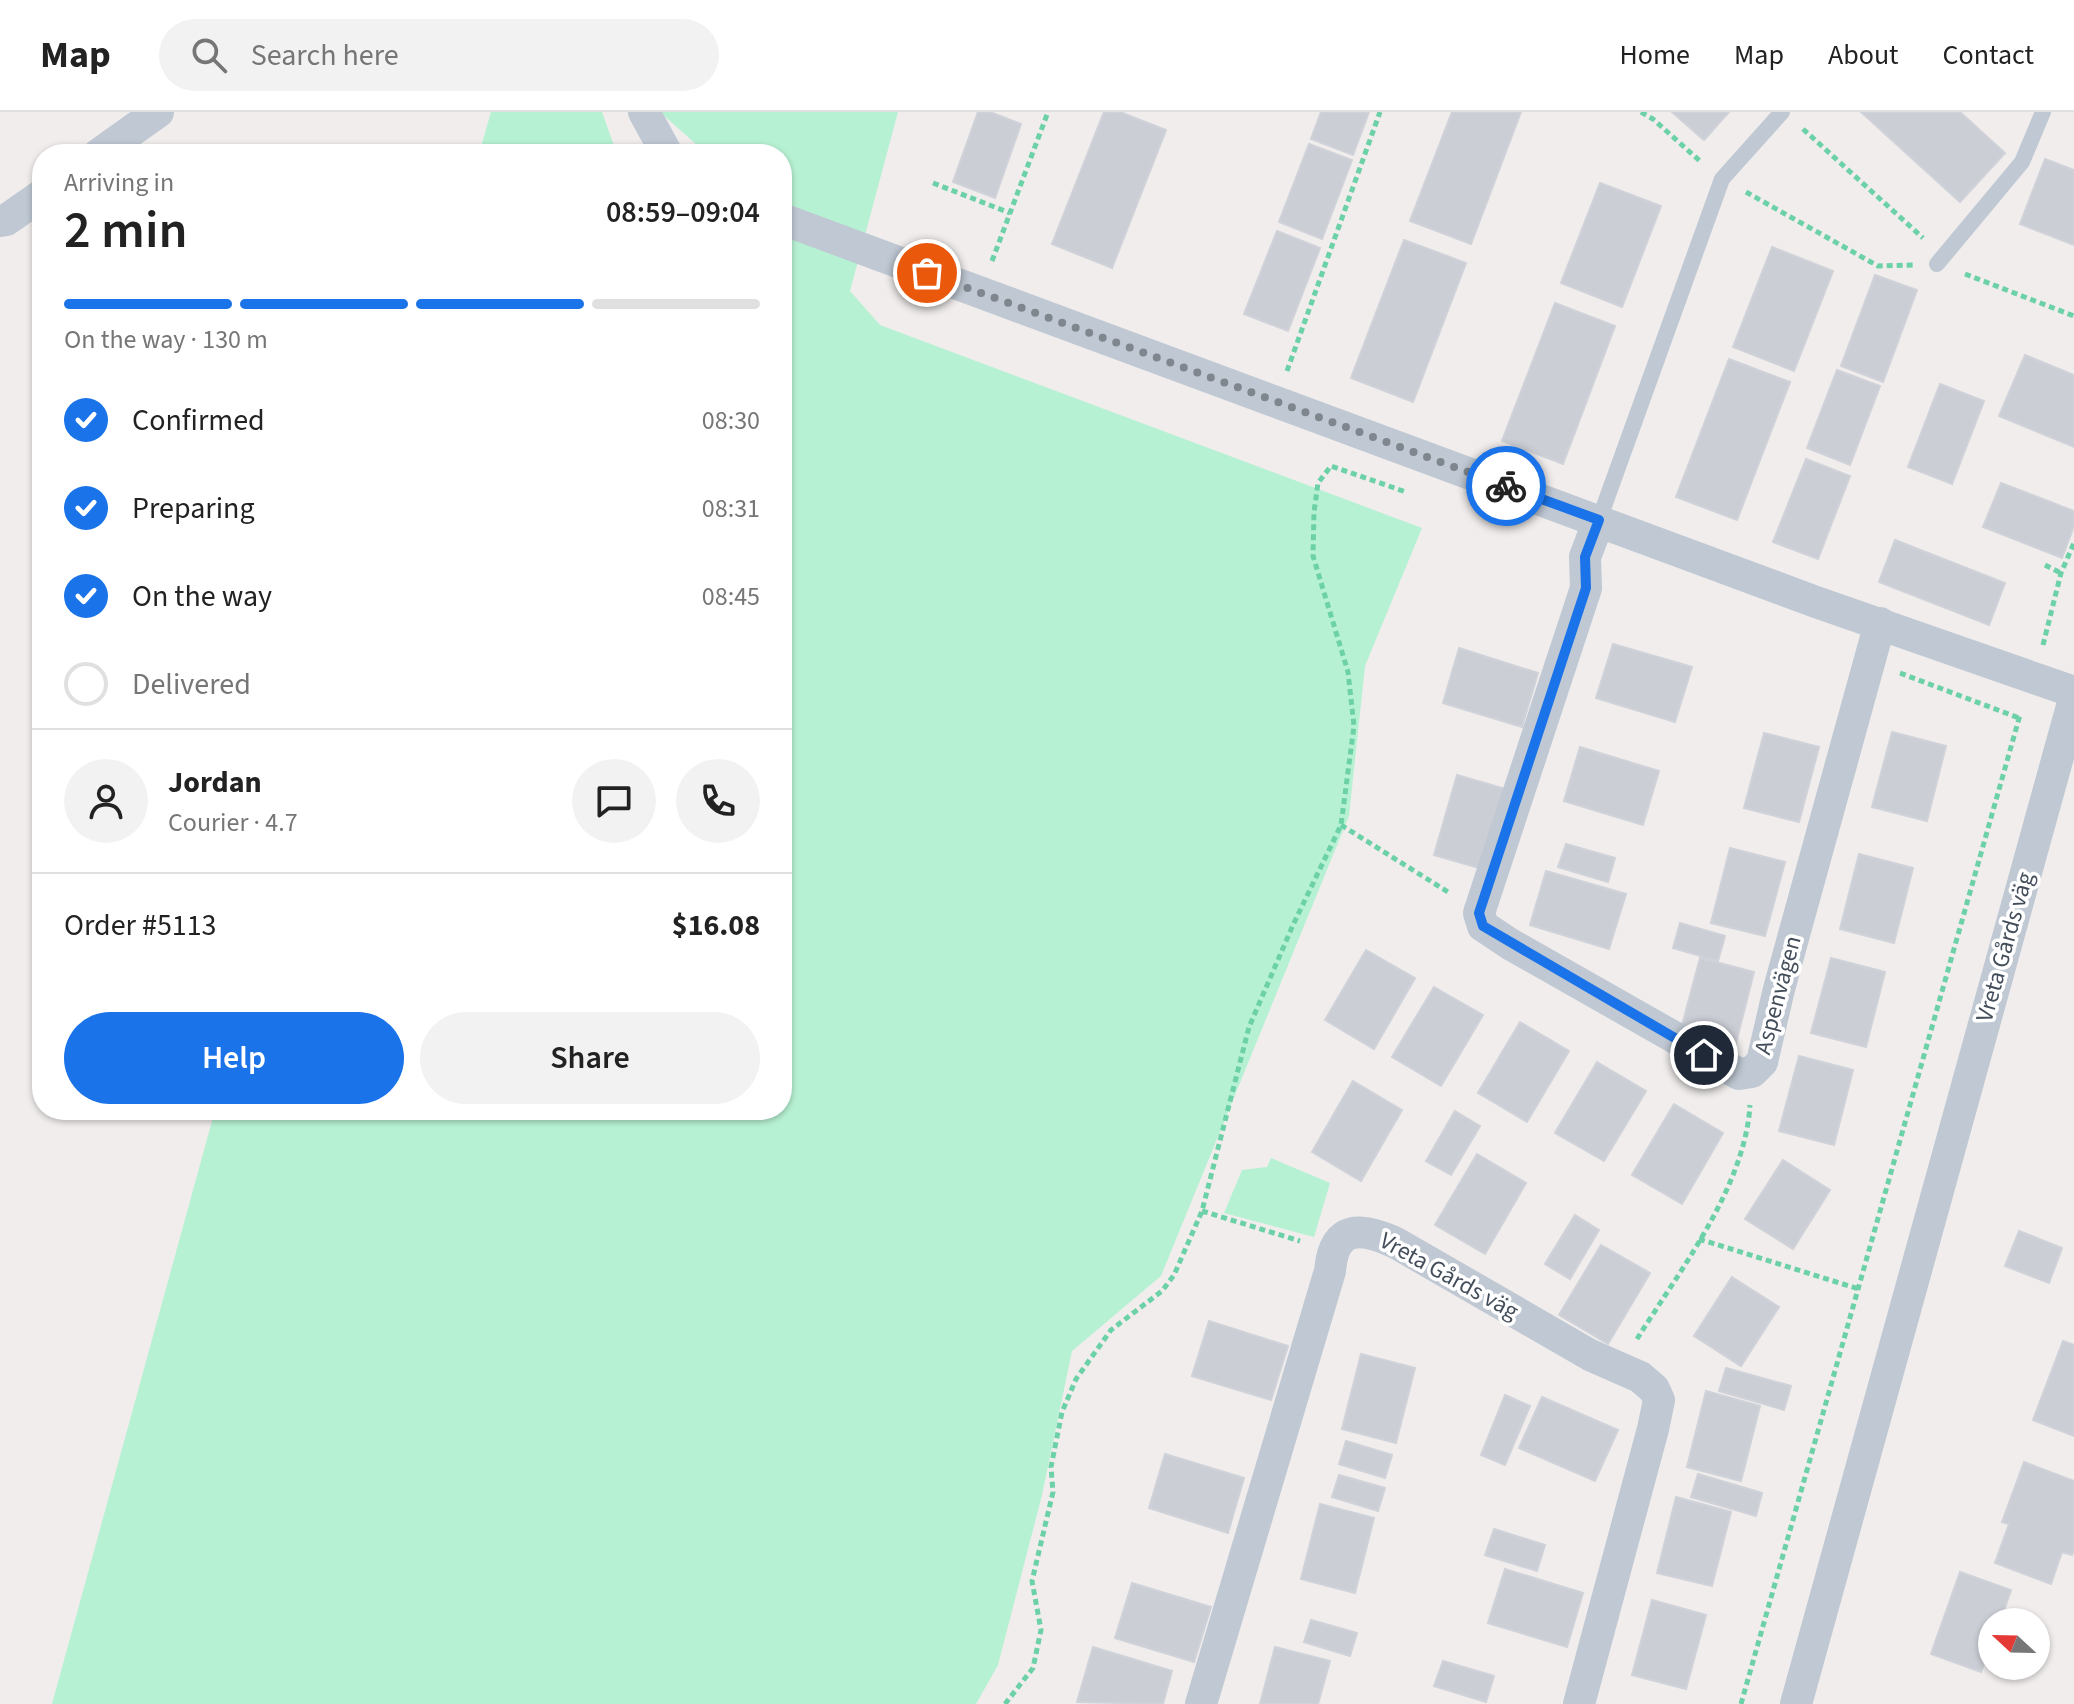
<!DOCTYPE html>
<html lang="en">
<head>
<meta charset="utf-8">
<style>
	body { margin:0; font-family:"Source Sans 3",sans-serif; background:#f2f2f2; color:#222; height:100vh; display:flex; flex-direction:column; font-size:30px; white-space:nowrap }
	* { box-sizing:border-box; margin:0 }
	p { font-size:26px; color:#767676 }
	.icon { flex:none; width:44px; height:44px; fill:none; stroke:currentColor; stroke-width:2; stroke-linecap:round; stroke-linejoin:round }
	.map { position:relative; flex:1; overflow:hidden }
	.sheet { position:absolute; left:32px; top:32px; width:760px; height:976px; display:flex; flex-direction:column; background:#fff; border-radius:32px; box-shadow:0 2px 6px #0004 }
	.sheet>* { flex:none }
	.needle { width:52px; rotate:292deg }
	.controls { position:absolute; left:1978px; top:1496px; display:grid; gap:16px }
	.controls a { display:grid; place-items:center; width:72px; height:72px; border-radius:50%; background:#fff; box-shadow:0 2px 6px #0004; font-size:40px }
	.pin { position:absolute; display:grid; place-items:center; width:68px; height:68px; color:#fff; margin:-34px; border:4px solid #fff; border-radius:50%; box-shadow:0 2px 8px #0007 }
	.courier { position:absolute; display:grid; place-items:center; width:80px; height:80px; margin:-40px; border:6px solid #1a73e8; border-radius:50%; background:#fff; color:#222; box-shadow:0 2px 10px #0007 }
	.head em { font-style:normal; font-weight:600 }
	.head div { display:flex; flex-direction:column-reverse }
	.head { display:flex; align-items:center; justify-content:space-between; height:136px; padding:0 32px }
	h1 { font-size:52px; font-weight:600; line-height:60px }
	.bar { display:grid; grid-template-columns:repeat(4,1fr); gap:12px 8px; align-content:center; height:96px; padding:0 32px }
	.bar i { height:10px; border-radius:6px; background:#e0e0e0 }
	.bar .selected { background:#1a73e8 }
	.bar p { grid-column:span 4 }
	.line { display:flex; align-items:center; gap:20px; padding:0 32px; border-top:2px solid #e0e0e0 }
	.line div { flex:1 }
	.round { display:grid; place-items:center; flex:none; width:84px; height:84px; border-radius:42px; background:#f2f2f2 }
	ol { padding:0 32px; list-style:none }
	li { display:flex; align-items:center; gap:24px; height:88px }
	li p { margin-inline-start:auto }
	li .icon { padding:8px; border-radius:50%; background:#1a73e8; color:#fff; stroke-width:4 }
	li:last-child { color:#767676 }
	li i { width:44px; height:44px; border:4px solid #e0e0e0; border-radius:50% }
	.primary-button { display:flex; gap:16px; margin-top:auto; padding:16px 32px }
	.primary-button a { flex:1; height:92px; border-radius:48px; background:#1a73e8; color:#fff; font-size:32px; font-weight:600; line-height:92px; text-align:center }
	.primary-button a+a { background:#f2f2f2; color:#222 }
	header { display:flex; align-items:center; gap:48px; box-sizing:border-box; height:112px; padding:0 40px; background:#fff; border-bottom:2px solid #e0e0e0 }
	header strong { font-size:38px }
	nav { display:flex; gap:44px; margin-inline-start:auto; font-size:28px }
	.search { width:560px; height:72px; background:#f2f2f2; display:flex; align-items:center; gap:20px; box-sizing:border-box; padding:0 28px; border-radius:44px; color:#767676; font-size:30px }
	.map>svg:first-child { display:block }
	.green { fill:#b7f1d3 }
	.building { fill:#cbced5; stroke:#d0d2d9; stroke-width:2 }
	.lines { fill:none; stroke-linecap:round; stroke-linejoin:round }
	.path { stroke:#6dd1a8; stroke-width:5; stroke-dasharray:6 4; stroke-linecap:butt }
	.service { stroke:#bfc8d3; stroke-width:16 }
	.minor { stroke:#bfc8d3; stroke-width:32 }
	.done { stroke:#80868e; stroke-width:8; stroke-dasharray:0 14.4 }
	.route { stroke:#1a73e8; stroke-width:10 }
	.labels { text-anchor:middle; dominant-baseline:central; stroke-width:7; stroke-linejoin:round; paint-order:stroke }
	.street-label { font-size:24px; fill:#444e5b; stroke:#fff }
</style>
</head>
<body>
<header>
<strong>Map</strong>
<div class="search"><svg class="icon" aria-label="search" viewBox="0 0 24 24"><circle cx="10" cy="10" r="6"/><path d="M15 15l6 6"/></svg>Search here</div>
<nav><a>Home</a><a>Map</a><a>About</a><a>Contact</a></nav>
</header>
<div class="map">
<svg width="2074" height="1592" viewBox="0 0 2074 1592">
	<rect width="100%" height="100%" fill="#f0edec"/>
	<!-- green -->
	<path class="green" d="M491 0H602L617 42H479Z
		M660 0H898L850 179 880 213 1422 416 1365 554 1349 704 1161 1164 1072 1239 1042 1383 998 1553 976 1592H52L215 998H782V42H707Z
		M1271 1046 1330 1071 1314 1125 1224 1101 1242 1058 1267 1055Z"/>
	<!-- building -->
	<path class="building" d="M978 0H990L1021 12 995 86 953 70Z
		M1104 0H1120L1166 18 1112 156 1052 132Z
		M1321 0H1369L1353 43 1311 27Z
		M1452 0H1521L1471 132 1410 109Z
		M1672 0H1729L1704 28Z
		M1861 0H1960L2005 41 1960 90Z
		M1309 32 1352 48 1322 127 1279 110Z
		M2045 47 2074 58V133L2020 112Z
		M1600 71 1661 94 1622 195 1561 171Z
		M1277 119 1320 136 1288 219 1244 202Z
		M1404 128 1466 151 1413 290 1351 266Z
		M1772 135 1833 159 1794 259 1733 235Z
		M1875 163 1917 178 1883 270 1841 254Z
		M1555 191 1615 214 1563 352 1502 329Z
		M2025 243 2074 263V335L1999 304Z
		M1729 247 1790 270 1737 408 1676 385Z
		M1837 258 1880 274 1850 353 1807 336Z
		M1940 272 1984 289 1952 372 1908 355Z
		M1806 347 1850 364 1818 447 1773 430Z
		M2001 371 2074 399V414L2062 446 1983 415Z
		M1895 428 2005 471 1989 513 1879 470Z
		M1613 532 1692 555 1675 610 1596 586Z
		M1459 536 1538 561 1522 615 1443 591Z
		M1892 620 1946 634 1927 709 1872 695Z
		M1764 621 1819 635 1799 710 1744 696Z
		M1580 635 1659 659 1643 713 1564 689Z
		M1457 663 1509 678 1486 758 1434 743Z
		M1566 732 1615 746 1608 770 1558 755Z
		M1730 736 1785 750 1765 824 1711 811Z
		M1859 742 1913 756 1894 831 1840 817Z
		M1546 759 1626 782 1609 837 1530 813Z
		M1680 811 1725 824 1718 849 1673 836Z
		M1366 838 1415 866 1374 937 1325 908Z
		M1700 846 1754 860 1735 935 1680 921Z
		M1831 846 1885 860 1866 935 1811 921Z
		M1434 875 1483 903 1441 974 1392 945Z
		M1520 910 1569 939 1527 1010 1478 981Z
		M1799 944 1853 958 1834 1033 1779 1019Z
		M1597 950 1646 979 1604 1049 1555 1021Z
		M1353 969 1402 998 1361 1069 1312 1040Z
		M1674 992 1723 1021 1682 1092 1632 1063Z
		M1455 999 1480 1014 1451 1063 1426 1049Z
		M1477 1042 1526 1071 1485 1142 1435 1113Z
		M1783 1048 1830 1078 1793 1137 1745 1107Z
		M1575 1103 1599 1118 1570 1167 1545 1152Z
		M2019 1119 2062 1136 2049 1171 2005 1154Z
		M1601 1133 1650 1161 1608 1232 1559 1203Z
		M1732 1165 1779 1195 1741 1254 1694 1224Z
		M1209 1209 1288 1234 1271 1288 1192 1264Z
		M2063 1229 2074 1233V1324L2033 1308Z
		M1361 1242 1415 1256 1396 1331 1342 1317Z
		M1726 1256 1791 1274 1784 1298 1719 1279Z
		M1706 1279 1760 1294 1741 1369 1687 1355Z
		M1505 1283 1530 1294 1505 1353 1481 1343Z
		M1542 1285 1618 1318 1595 1369 1519 1336Z
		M1346 1329 1392 1343 1385 1366 1339 1352Z
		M1165 1342 1244 1366 1228 1421 1149 1396Z
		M2024 1350 2074 1369V1438L2072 1443 2062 1440 2051 1472 1995 1451 2009 1412 2002 1410Z
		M1698 1362 1762 1381 1756 1404 1691 1385Z
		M1339 1363 1385 1376 1378 1399 1332 1385Z
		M1676 1385 1731 1400 1712 1474 1657 1461Z
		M1320 1392 1374 1406 1355 1481 1301 1467Z
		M1494 1417 1545 1433 1537 1459 1485 1443Z
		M1505 1457 1583 1481 1567 1535 1488 1511Z
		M1960 1460 2011 1478 2000 1510H1992V1531L1981 1560 1931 1542Z
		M1132 1471 1211 1495 1194 1550 1115 1526Z
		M1652 1488 1706 1503 1686 1577 1632 1563Z
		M1311 1508 1357 1521 1350 1544 1304 1530Z
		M1093 1535 1172 1559 1163 1592 1077 1590Z
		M1275 1535 1330 1549 1318 1592H1260Z
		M1443 1549 1494 1564 1486 1590 1434 1574Z"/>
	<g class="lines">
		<!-- path -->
		<path class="path" d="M1641 0 1653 7 1701 50
			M1803 17 1923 126
			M933 71 1010 101
			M1746 80 1878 154 1913 153
			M992 149 1048 0
			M1965 162 2074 204
			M1287 259 1380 0
			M2045 453 2061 461
			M2043 533 2061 461 2074 431
			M1900 561 2019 606
			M1341 713 1448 780
			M1202 1099 1300 1129
			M1699 1127 1859 1177
			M1637 1227C1680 1158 1745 1075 1750 993
			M1005 1592 1033 1556 1041 1518 1032 1469 1053 1380 1051 1355 1062 1300 1076 1267 1111 1218 1162 1179 1174 1163 1202 1099 1249 915 1293 813 1341 713 1354 614 1348 560 1313 444 1314 400 1318 371 1331 354 1406 380
			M1741 1592 2020 603"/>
		<!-- service -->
		<path class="service" d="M1937 152 2022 50 2043 0
			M1599 408 1722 67 1782 0"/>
		<!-- minor -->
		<path class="minor" d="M644 0 667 42
			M99 42 158 0
			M782 107 1816 490 2074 580
			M0 109 6 108 42 83
			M1599 408 1585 445 1586 476 1479 801 1483 814 1510 832 1739 962 1752 960 1762 950 1779 877 1880 511
			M1201 1592 1330 1159C1334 1112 1361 1115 1396 1131L1590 1243 1640 1265 1654 1277 1659 1288 1653 1317 1579 1592
			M1796 1592 2074 587"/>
	</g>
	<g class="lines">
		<!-- done -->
		<path class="done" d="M927 161 1506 374"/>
		<!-- route -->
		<path class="route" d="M1506 374 1599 408 1585 445 1586 476 1479 801 1483 814 1704 943"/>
	</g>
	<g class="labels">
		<!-- street labels -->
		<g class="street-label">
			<text transform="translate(2005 835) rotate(-74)">Vreta Gårds väg</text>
			<text transform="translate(1778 883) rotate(-75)">Aspenvägen</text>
			<text transform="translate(1449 1164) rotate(29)">Vreta Gårds väg</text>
		</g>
	</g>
</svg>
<div class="controls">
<a><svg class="needle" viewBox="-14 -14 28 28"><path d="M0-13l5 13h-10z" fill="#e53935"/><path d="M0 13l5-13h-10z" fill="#767676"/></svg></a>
</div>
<div class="pin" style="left:927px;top:161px;background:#ea580c"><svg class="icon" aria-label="bag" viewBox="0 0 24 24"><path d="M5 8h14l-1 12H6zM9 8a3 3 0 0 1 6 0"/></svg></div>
<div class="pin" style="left:1704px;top:943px;background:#1f2937"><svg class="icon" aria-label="home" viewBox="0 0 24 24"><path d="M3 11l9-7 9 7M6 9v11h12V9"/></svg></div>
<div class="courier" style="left:1506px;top:374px"><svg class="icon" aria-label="bike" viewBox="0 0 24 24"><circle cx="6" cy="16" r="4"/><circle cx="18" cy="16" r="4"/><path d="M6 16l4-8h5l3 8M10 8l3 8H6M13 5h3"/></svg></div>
<section class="sheet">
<div class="head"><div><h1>2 min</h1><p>Arriving in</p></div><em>08:59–09:04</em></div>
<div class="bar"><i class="selected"></i><i class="selected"></i><i class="selected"></i><i></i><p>On the way · 130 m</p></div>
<ol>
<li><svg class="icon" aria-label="check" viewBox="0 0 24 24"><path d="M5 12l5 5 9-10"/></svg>Confirmed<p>08:30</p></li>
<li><svg class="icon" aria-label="check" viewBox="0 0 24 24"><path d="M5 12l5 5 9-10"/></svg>Preparing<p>08:31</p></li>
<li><svg class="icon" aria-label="check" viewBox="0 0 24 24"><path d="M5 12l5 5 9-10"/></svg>On the way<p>08:45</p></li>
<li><i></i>Delivered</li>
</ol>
<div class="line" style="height:144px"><a class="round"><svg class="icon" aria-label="person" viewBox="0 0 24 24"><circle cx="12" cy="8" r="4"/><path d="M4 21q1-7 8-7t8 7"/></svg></a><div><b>Jordan</b><p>Courier · 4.7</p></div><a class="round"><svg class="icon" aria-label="chat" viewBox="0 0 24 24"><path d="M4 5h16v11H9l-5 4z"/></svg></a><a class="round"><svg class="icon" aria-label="phone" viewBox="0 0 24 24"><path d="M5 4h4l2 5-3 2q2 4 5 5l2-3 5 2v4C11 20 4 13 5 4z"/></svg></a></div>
<div class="line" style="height:104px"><div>Order #5113</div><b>$16.08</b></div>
<div class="primary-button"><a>Help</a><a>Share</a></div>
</section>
</div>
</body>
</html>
